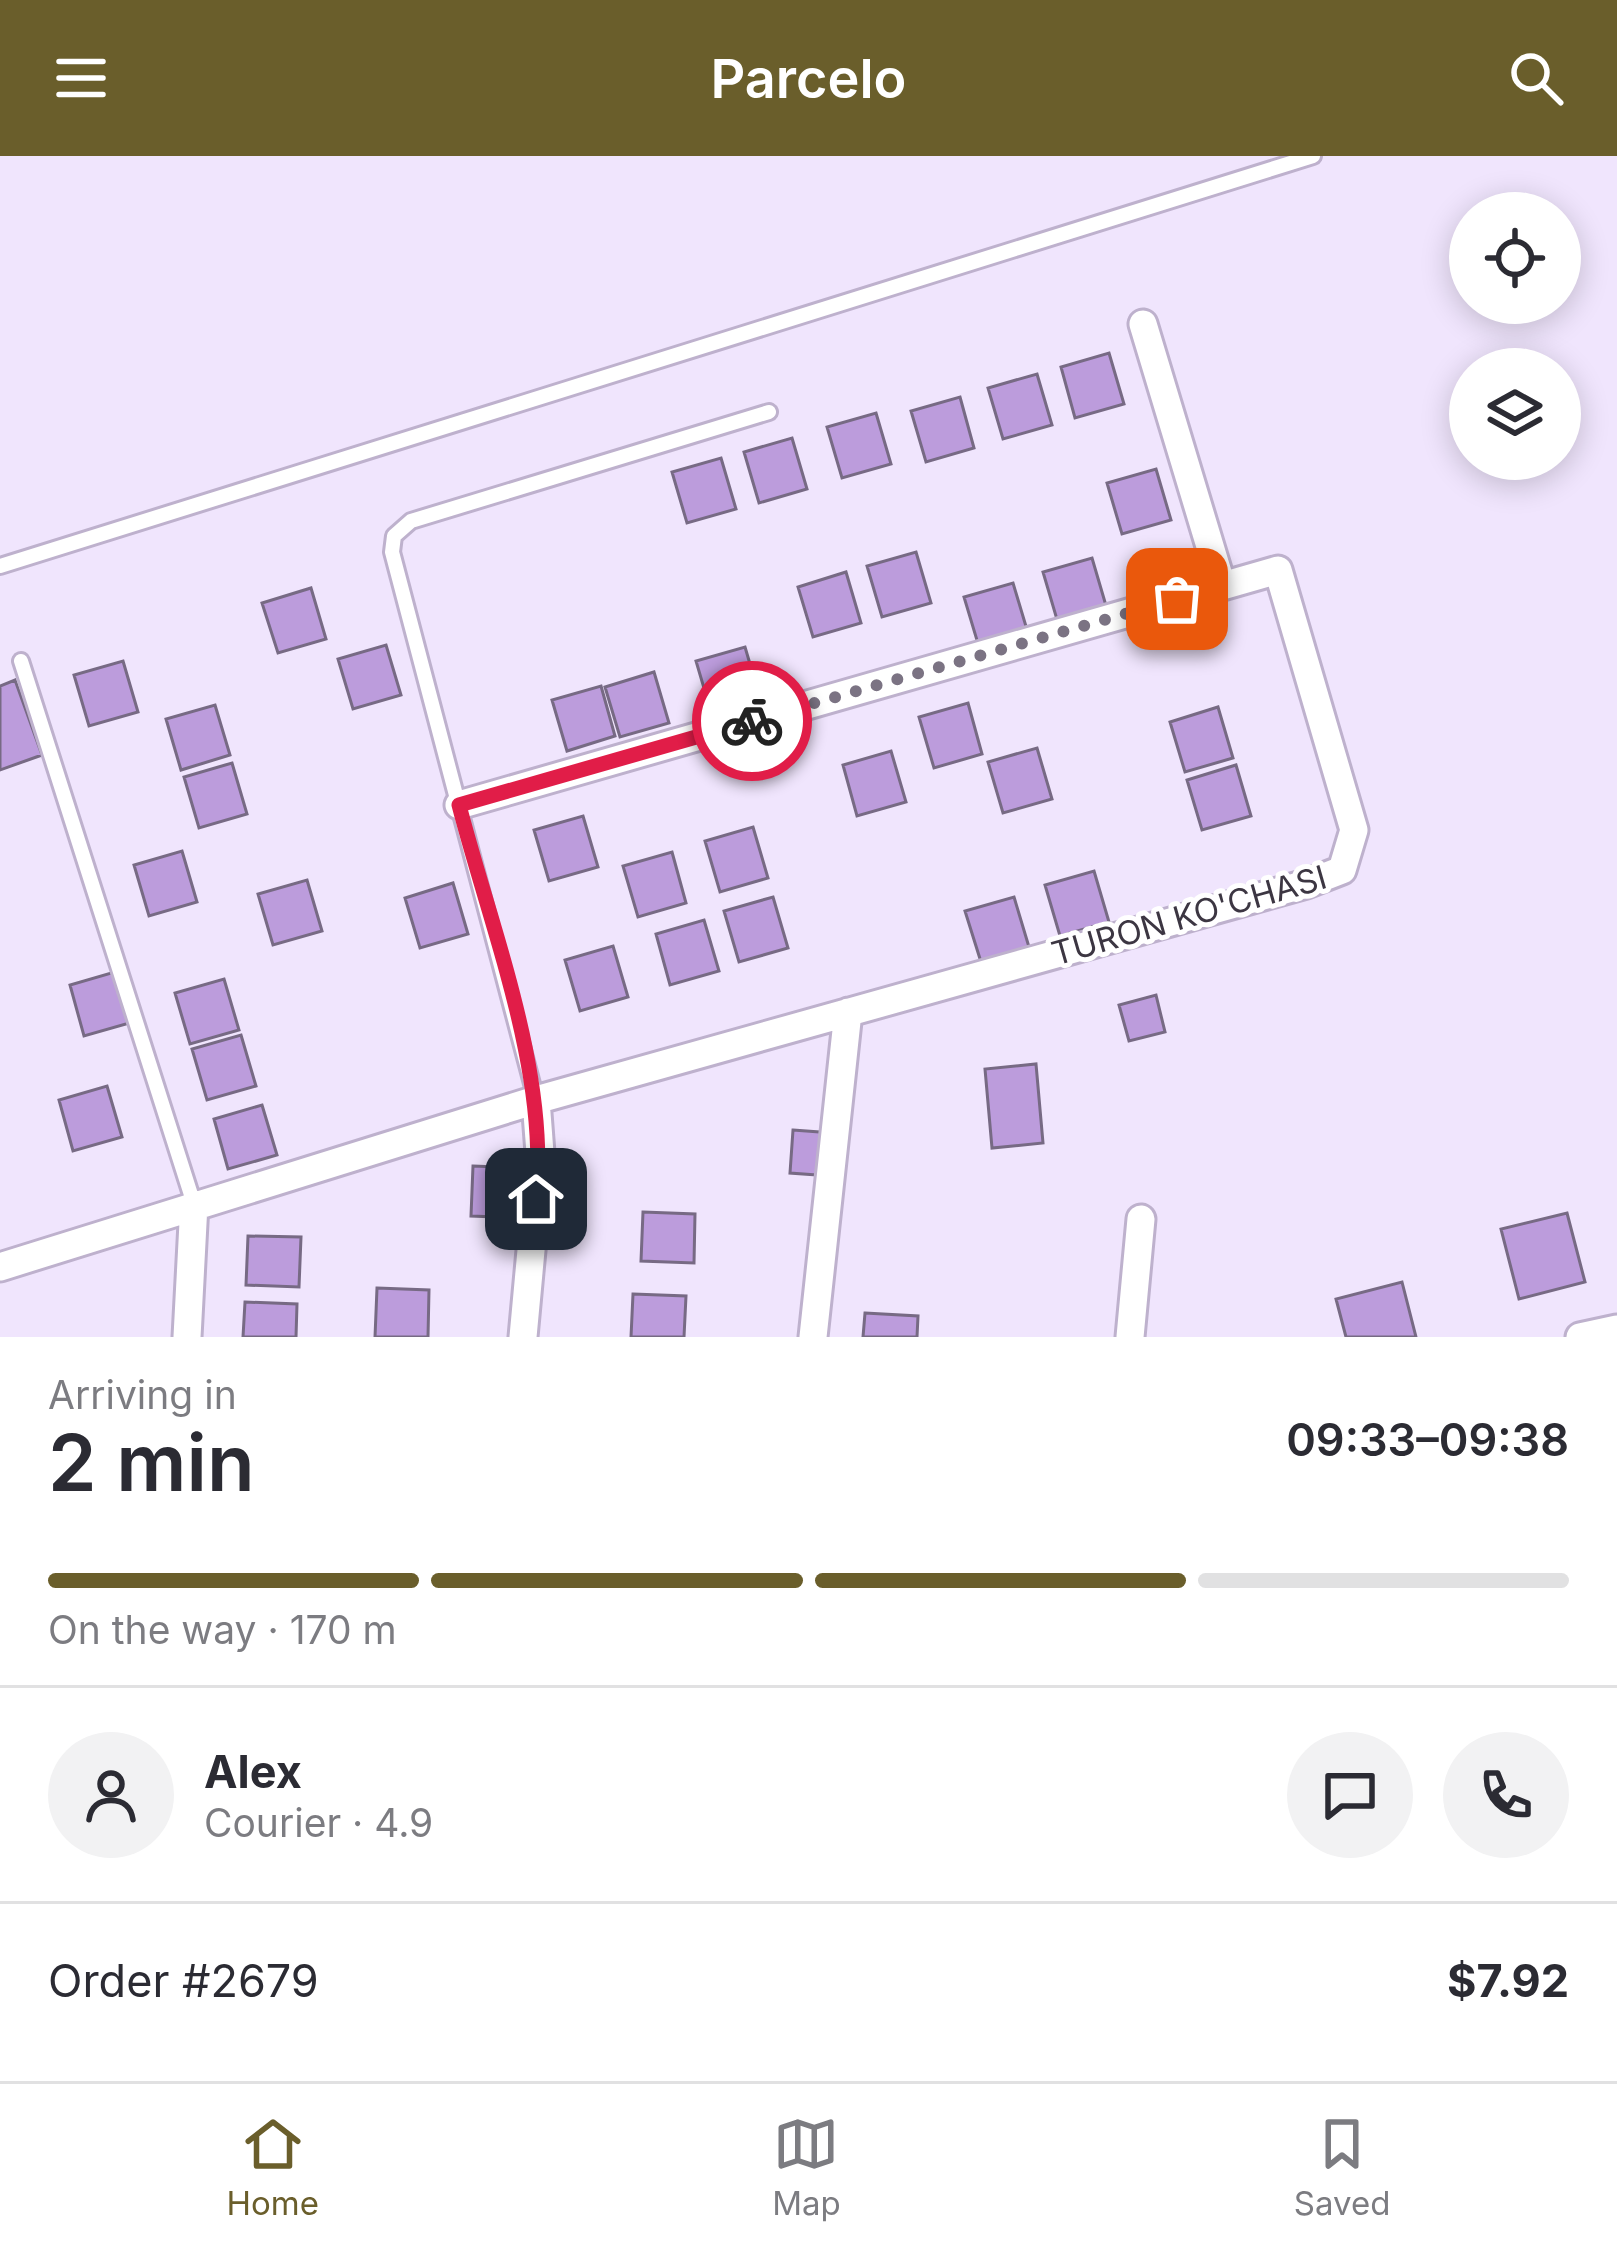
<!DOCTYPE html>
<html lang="en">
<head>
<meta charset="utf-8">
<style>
	body { margin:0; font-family:Inter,sans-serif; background:#f2f2f3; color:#2b2b33; height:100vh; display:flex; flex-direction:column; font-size:45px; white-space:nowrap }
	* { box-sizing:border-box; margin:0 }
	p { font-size:39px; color:#7c7c81 }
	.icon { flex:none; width:66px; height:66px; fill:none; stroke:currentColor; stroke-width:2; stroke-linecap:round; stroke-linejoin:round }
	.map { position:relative; height:1181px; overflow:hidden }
	.panel { display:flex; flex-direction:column; background:#fff; flex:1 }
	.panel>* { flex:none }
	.fabs { position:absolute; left:1449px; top:36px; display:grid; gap:24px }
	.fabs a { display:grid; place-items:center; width:132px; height:132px; border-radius:50%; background:#fff; box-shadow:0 6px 30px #0003; font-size:60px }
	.pin { position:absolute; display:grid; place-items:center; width:102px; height:102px; color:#fff; margin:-51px; border-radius:24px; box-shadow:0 6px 18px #0006 }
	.courier { position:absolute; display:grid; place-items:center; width:120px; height:120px; margin:-60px; border:9px solid #e11d48; border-radius:50%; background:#fff; color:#222; box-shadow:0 3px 15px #0007 }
	.headline em { font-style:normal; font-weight:600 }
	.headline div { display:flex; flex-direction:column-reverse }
	.headline { display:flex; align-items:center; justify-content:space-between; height:204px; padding:0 48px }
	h1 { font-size:78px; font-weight:600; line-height:90px }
	.bar { display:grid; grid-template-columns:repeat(4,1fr); gap:18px 12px; align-content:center; height:144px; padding:0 48px }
	.bar i { height:15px; border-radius:9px; background:#e1e1e2 }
	.bar .current { background:#6a5e2b }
	.bar p { grid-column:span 4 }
	.line { display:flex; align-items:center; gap:30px; padding:0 48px; border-top:3px solid #e1e1e2 }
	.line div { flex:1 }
	.round { display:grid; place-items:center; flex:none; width:126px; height:126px; border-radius:63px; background:#f2f2f3 }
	header { display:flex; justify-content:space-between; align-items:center; height:156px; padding:0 48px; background:#6a5e2b; color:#fff; font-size:54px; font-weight:600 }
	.menu { display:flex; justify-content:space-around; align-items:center; height:168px; border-top:3px solid #e1e1e2; background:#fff; font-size:33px; color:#7c7c81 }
	.menu a { display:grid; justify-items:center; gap:6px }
	.menu .current { color:#6a5e2b }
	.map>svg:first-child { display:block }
	.building { fill:#bc9cdc; stroke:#776a84; stroke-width:3 }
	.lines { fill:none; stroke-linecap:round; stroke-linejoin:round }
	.lane-casing { stroke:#beb1cd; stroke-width:20 }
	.street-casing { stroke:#beb1cd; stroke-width:33 }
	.lane { stroke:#fff; stroke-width:14 }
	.street { stroke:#fff; stroke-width:27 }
	.done { stroke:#7b7383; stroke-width:12; stroke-dasharray:0 21.6 }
	.route { stroke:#e11d48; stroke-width:15 }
	.labels { text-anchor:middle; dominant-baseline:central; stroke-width:10; stroke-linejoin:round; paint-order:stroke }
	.street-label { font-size:33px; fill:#3c3642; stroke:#fff }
</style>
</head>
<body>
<header><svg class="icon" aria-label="menu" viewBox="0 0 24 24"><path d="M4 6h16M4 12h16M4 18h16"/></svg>Parcelo<svg class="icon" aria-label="search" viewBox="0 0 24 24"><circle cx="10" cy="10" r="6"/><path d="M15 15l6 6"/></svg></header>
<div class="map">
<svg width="1617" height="1181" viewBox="0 0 1617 1181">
	<rect width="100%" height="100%" fill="#f0e5fd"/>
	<!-- building -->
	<path class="building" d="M1109 197 1124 248 1075 262 1061 211Z
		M1037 218 1052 269 1003 283 988 232Z
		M960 241 974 292 926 306 911 255Z
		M876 257 891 308 842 322 827 271Z
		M792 282 807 333 759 347 744 296Z
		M721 302 736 353 687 367 672 316Z
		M1156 313 1171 364 1122 378 1107 327Z
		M916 396 931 447 882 461 867 410Z
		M1092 402 1107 453 1058 467 1043 416Z
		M846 416 861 467 813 481 798 431Z
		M1013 427 1028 477 979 491 964 441Z
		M311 432 326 483 278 497 262 447Z
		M386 489 401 539 353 553 338 503Z
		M745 491 760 542 711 556 696 505Z
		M123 505 138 556 89 570 74 519Z
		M654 516 669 567 620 581 605 531Z
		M15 524 42 599 0 614V530Z
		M601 530 615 580 567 595 552 544Z
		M968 547 982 598 934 612 919 561Z
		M215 549 230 599 181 614 166 563Z
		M1218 551 1233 602 1185 616 1170 566Z
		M1037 592 1052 643 1003 657 988 606Z
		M891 595 906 646 857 660 843 609Z
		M232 607 247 658 199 672 184 621Z
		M1236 609 1251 660 1202 674 1187 624Z
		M583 660 598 711 549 725 534 674Z
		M753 671 768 722 720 736 705 685Z
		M182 695 197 746 149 760 134 709Z
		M672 696 686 747 638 761 623 710Z
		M1094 715 1109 766 1060 780 1045 729Z
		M307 724 322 775 273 789 258 738Z
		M453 727 468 778 420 792 405 742Z
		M773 741 788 792 739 806 724 755Z
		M1014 741 1029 791 981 806 965 755Z
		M704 764 719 815 670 829 656 778Z
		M613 790 628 841 580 855 565 804Z
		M118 815 133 866 84 880 70 829Z
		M224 823 239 874 190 888 175 837Z
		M1156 839 1165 876 1129 885 1119 849Z
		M241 879 256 930 207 944 192 893Z
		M1036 908 1043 987 992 992 985 913Z
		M107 930 122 981 73 995 59 944Z
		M262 949 277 999 228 1013 214 963Z
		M793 974 846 978 844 1021 790 1017Z
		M473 1010 526 1012 524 1062 471 1060Z
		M643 1056 695 1058 694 1107 641 1105Z
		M1567 1057 1585 1126 1519 1143 1501 1073Z
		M248 1080 301 1081 299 1131 246 1129Z
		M1402 1126 1416 1181H1346L1336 1143Z
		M377 1132 429 1134 428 1181H375Z
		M633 1138 686 1140 684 1181H631Z
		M245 1146 297 1148 296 1181H243Z
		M865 1157 918 1160 917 1181H863Z"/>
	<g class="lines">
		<defs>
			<path id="lane" d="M0 410 1313 0
				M21 505 194 1048
				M536 943 392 396 394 380 411 365 769 256"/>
			<path id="street" d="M1143 168 1222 430
				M0 1111 536 944 1306 728 1342 714 1354 674 1278 414 459 649
				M187 1181 194 1048
				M523 1181 540 997 536 944
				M813 1181 848 856
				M1130 1181 1141 1063
				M1580 1181 1617 1173"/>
		</defs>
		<!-- lane casing -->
		<use href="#lane" class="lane-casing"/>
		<!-- street casing -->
		<use href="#street" class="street-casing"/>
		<!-- lane -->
		<use href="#lane" class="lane"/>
		<!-- street -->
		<use href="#street" class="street"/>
	</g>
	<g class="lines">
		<!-- done -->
		<path class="done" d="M752 565 1177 443"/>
		<!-- route -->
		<path class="route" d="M536 1043C549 915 491 773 459 649L752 565"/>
	</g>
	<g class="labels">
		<!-- street labels -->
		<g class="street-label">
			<text transform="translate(1189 759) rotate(-16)">TURON KO'CHASI</text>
		</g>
	</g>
</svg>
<div class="fabs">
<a><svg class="icon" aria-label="locate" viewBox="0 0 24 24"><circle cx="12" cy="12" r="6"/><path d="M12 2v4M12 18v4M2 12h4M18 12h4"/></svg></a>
<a><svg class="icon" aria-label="layers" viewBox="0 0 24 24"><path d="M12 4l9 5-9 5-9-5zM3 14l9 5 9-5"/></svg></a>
</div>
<div class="pin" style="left:1177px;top:443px;background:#ea580c"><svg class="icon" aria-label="bag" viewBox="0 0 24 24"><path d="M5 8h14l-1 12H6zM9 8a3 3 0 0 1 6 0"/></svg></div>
<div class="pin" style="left:536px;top:1043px;background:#1f2937"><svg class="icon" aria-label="home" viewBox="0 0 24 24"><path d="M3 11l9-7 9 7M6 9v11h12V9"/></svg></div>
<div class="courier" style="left:752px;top:565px"><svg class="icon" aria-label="bike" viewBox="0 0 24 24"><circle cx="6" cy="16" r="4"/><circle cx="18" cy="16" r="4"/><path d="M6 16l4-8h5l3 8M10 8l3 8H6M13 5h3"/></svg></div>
</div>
<section class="panel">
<div class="headline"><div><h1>2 min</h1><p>Arriving in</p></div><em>09:33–09:38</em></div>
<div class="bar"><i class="current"></i><i class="current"></i><i class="current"></i><i></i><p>On the way · 170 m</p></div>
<div class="line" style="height:216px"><a class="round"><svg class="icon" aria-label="person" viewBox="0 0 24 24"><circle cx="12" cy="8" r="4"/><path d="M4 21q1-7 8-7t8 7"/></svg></a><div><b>Alex</b><p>Courier · 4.9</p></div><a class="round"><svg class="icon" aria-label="chat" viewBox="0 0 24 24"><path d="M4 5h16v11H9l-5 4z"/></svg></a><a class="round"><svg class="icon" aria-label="phone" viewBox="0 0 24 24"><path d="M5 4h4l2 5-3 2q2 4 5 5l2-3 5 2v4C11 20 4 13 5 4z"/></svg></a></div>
<div class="line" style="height:156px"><div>Order #2679</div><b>$7.92</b></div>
</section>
<nav class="menu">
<a class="current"><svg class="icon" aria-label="home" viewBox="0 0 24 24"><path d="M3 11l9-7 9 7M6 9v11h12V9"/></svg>Home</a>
<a><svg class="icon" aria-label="map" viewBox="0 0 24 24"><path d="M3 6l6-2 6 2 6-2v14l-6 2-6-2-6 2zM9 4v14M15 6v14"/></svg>Map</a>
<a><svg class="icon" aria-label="saved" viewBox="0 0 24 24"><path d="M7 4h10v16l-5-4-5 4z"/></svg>Saved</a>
</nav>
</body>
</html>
